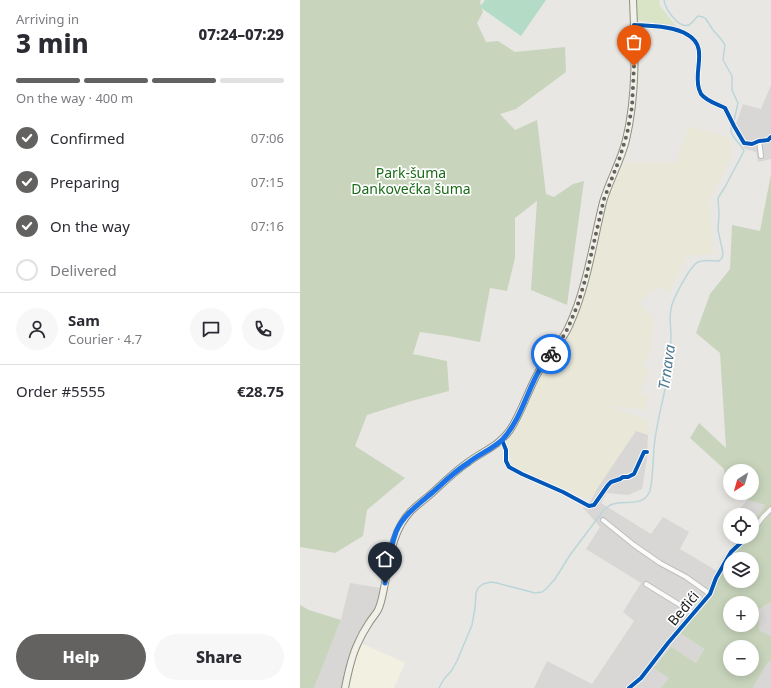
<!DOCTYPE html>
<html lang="en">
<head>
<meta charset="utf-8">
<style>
	body { margin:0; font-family:"Noto Sans",sans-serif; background:#f7f7f7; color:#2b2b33; height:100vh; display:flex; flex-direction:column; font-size:15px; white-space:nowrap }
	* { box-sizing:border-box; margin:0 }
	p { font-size:13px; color:#7c7c81 }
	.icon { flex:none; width:22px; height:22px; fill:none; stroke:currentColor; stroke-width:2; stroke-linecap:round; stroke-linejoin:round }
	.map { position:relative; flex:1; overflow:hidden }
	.drawer { display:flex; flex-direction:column; background:#fff; width:300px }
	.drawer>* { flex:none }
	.needle { width:26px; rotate:217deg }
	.fabs { position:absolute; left:423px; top:464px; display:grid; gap:8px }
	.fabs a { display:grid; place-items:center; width:36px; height:36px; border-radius:50%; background:#fff; box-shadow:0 2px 10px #0003; font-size:20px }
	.pin { position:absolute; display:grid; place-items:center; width:34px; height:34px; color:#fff; margin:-41px -17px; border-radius:50% 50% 50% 0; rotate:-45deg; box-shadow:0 0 4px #0007 }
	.pin .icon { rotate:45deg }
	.courier { position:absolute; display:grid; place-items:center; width:40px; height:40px; margin:-20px; border:3px solid #1a73e8; border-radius:50%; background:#fff; color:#222; box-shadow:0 1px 5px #0007 }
	.headline em { font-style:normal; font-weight:800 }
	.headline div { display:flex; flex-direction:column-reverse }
	.headline { display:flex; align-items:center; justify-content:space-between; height:68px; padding:0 16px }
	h1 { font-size:26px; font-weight:800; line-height:30px }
	.bar { display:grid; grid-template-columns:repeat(4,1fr); gap:6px 4px; align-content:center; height:48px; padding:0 16px }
	.bar i { height:5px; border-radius:3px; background:#e1e1e2 }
	.bar .current { background:#636261 }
	.bar p { grid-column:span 4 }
	.line { display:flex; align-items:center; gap:10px; padding:0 16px; border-top:1px solid #e1e1e2 }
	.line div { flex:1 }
	.round { display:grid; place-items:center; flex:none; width:42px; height:42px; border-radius:21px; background:#f7f7f7 }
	ol { padding:0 16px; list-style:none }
	li { display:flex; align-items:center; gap:12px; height:44px }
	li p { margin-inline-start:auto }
	li .icon { padding:4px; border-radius:50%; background:#636261; color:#fff; stroke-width:4 }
	li:last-child { color:#7c7c81 }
	li i { width:22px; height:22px; border:2px solid #e1e1e2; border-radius:50% }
	.cta { display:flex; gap:8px; margin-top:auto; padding:8px 16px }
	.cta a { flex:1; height:46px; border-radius:24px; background:#636261; color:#fff; font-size:16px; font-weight:800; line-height:46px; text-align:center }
	.cta a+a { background:#f7f7f7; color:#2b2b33 }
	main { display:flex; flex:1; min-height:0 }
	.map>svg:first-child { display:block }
	.residential { fill:#d8d7d5 }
	.education { fill:#f2f0e0 }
	.farmland { fill:#e8e7d8 }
	.grass { fill:#d9e3c6 }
	.forest { fill:#c8d5bc; fill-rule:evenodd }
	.pitch { fill:#b4dbc6 }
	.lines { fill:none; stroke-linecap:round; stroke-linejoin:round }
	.stream { stroke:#bbd6d9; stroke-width:1.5 }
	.minor-casing { stroke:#bfbebc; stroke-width:6 }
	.secondary-casing { stroke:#90907f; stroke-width:8 }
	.minor { stroke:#fcfbfb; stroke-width:4 }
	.secondary { stroke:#f1f0e9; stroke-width:6 }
	.cycleway-casing { stroke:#fff; stroke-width:6 }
	.cycleway { stroke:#0057b8; stroke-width:4 }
	.done { stroke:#636261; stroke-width:4; stroke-dasharray:0 7.2 }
	.route { stroke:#1a73e8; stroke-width:5 }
	.labels { text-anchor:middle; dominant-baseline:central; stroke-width:3.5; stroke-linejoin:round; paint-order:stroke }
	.park-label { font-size:14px; fill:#1a6b17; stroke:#fff }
	.street-label { font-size:14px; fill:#1b1b1b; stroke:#fff }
	.water-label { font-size:15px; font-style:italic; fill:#4d7790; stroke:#fff }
</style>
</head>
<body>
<main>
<section class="drawer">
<div class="headline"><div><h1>3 min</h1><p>Arriving in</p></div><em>07:24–07:29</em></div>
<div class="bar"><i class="current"></i><i class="current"></i><i class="current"></i><i></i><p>On the way · 400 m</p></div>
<ol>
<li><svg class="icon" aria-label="check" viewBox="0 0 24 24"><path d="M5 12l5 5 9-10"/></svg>Confirmed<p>07:06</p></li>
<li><svg class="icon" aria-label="check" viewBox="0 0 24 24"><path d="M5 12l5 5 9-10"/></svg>Preparing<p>07:15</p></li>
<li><svg class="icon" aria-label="check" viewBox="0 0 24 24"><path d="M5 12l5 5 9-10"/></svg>On the way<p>07:16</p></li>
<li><i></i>Delivered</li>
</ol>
<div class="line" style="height:72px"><a class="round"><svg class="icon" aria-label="person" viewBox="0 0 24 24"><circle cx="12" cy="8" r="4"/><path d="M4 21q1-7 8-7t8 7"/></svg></a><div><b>Sam</b><p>Courier · 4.7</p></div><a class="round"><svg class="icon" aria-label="chat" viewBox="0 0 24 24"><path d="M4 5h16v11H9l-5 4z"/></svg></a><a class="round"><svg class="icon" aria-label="phone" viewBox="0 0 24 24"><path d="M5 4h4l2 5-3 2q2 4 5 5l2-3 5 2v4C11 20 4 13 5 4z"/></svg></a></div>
<div class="line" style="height:52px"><div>Order #5555</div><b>€28.75</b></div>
<div class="cta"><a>Help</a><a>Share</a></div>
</section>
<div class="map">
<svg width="471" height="688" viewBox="0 0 471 688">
	<rect width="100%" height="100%" fill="#e9e7e4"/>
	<!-- residential -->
	<path class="residential" d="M471 85V159L458 162 456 152 445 149 435 127 443 104 461 109Z
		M336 430 348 435 347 459 342 489 328 495 307 493 301 503 351 534 363 517 389 532 380 549 417 571 438 537H444L433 553 411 593 380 633 404 649 396 663 371 648 369 678 361 688H234L247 661 292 684 334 621 323 612 341 583 286 549 300 527 283 508 291 500 298 487Z
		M448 499 465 505 452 524V515H439L436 513Z
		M50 583 87 589 86 597 78 615 58 648 44 688H14L41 620Z
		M471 602V636L459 630V609Z
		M471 660V688H453L466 665Z"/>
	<!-- education -->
	<path class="education" d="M61 643 105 663 94 688H49L58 650Z"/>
	<!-- farmland -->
	<path class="farmland" d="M389 126 428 137 433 151 425 171 409 200 411 213 412 237 414 254 387 256 369 293 357 287 339 302 354 320 349 356 344 364 349 374 340 393 348 396 345 410 305 404 349 421 348 435 336 431 298 487 291 500 214 467 209 455 207 440 222 416 238 380 266 337 284 293 309 194 323 163 376 162Z"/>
	<!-- grass -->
	<path class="grass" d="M334 0H359L360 6 376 26 335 20Z"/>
	<!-- forest -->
	<path class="forest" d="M0 0H181L180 2 183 12 177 23 186 42 198 41 215 52 265 47 266 72 216 109 200 114 215 130 237 120 246 194 254 197 273 184 284 181 267 305 231 290 237 201 215 218V258L207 291 190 288 180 342 148 336 120 332 113 354 147 361 149 391 108 402 67 415 55 446 105 478 67 510 63 536 35 553 0 547Z
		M471 174V602L459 609V630L471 636V660L466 665 453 688H361L369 678 354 668 371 647 396 663 404 649 380 633 411 593 433 553 444 537H452V524L465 505 427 493 424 469 390 438 399 423 426 448 420 353 396 333 410 294 430 269 432 225 460 231ZM430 471H452V493H430ZM430 559H452V581H430ZM430 603H452V625H430ZM430 647H452V669H430Z
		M0 605 9 610 41 620 14 688H0Z"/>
	<!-- pitch -->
	<path class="pitch" d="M185 0H246L221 36 180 7Z"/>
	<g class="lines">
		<!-- stream -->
		<path class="stream" d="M364 0C365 8 378 29 389 25 392 23 395 19 398 16L403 17 406 19 413 30 421 39 425 45 423 60 432 76V90L438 103 434 121
			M139 688 144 679 152 670 157 661 172 625 175 608 176 593 178 588 183 584 191 582 197 583 235 593 242 592 246 589 255 579 270 555 303 511C306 508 309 505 313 504 324 500 342 507 349 493 353 486 353 457 354 448 356 424 363 402 367 379 369 365 371 350 371 336 371 327 369 318 371 309 372 300 390 266 398 262 405 259 412 261 419 261L422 258 423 253 418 230 419 214 418 198 425 187 444 151C441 142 427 136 432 125"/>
		<defs>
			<path id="minor" d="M334 25C350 26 374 26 388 35 409 47 393 71 399 89 399 89 401 94 401 94 406 101 419 105 425 108L434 126 444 143 452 144 459 141 468 140 471 137
				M459 141 461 156
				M202 440 206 450V461L209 467 222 474 263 492 289 506 294 505 308 485 311 482 320 479 323 477H328L334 474 344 452H347
				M303 520 334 545 360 563 386 577 410 594
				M452 532 463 517 471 509
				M346 584 393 613
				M329 688 341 678 368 643 410 594 416 578 431 552 447 537"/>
			<path id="secondary" d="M45 688C48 673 51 657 58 643 61 636 65 629 69 623 72 618 76 614 78 610 82 602 83 592 85 583 90 558 92 531 111 511 117 505 124 500 131 494 143 483 154 472 167 463 181 452 199 446 210 430 222 412 228 390 239 371 247 355 262 343 269 326 287 287 293 243 303 202 309 181 321 161 326 140 337 94 335 46 333 0"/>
		</defs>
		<!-- minor casing -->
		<use href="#minor" class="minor-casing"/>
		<!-- secondary casing -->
		<use href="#secondary" class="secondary-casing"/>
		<!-- minor -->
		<use href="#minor" class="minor"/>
		<!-- secondary -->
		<use href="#secondary" class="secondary"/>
		<defs>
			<path id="cycleway" d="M334 25C350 26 374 26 388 35 409 47 393 71 399 89 399 89 401 94 401 94 406 101 419 105 425 108L434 126 444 143 452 144 459 141 468 140 471 137
				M202 440 206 450V461L209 467 222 474 263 492 289 506 294 505 308 485 311 482 320 479 323 477H328L334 474 344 452H347
				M329 688 341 678 368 643 410 594 416 578 431 552 447 537"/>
		</defs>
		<!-- cycleway casing -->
		<use href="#cycleway" class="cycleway-casing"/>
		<!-- cycleway -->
		<use href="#cycleway" class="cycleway"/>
	</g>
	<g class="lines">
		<!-- done -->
		<path class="done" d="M251 354 260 342 268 328 278 304 286 277 304 199 319 160 327 134 332 107 334 66"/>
		<!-- route -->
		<path class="route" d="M85 583C88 566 90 548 96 532 103 515 119 504 133 492 144 482 155 471 168 463 179 454 193 449 203 439 221 419 227 391 240 369 243 364 247 359 251 354"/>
	</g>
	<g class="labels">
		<!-- park labels -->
		<g class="park-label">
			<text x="111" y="172">Park-šuma<tspan x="111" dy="16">Dankovečka šuma</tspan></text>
		</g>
		<!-- street labels -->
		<g class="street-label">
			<text transform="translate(383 608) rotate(-50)">Beđići</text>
		</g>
		<!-- water labels -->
		<g class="water-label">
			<text transform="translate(366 367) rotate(-82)">Trnava</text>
		</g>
	</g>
</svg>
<div class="fabs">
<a><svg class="needle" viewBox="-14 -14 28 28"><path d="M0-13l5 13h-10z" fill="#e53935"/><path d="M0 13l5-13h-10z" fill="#7c7c81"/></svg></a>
<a><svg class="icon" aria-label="locate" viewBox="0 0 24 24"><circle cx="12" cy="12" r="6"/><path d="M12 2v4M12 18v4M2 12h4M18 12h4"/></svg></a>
<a><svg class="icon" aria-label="layers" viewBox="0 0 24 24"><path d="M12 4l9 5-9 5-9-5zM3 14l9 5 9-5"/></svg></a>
<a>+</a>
<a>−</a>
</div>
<div class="pin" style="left:334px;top:66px;background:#ea580c"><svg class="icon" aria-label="bag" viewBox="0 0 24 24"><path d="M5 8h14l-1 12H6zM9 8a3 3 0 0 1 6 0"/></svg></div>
<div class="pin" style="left:85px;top:583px;background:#1f2937"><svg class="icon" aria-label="home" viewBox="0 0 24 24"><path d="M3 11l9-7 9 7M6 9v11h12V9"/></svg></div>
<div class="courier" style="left:251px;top:354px"><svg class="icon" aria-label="bike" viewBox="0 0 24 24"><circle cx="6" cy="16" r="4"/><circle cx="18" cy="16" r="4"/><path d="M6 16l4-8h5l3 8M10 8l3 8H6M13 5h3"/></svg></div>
</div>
</main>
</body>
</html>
